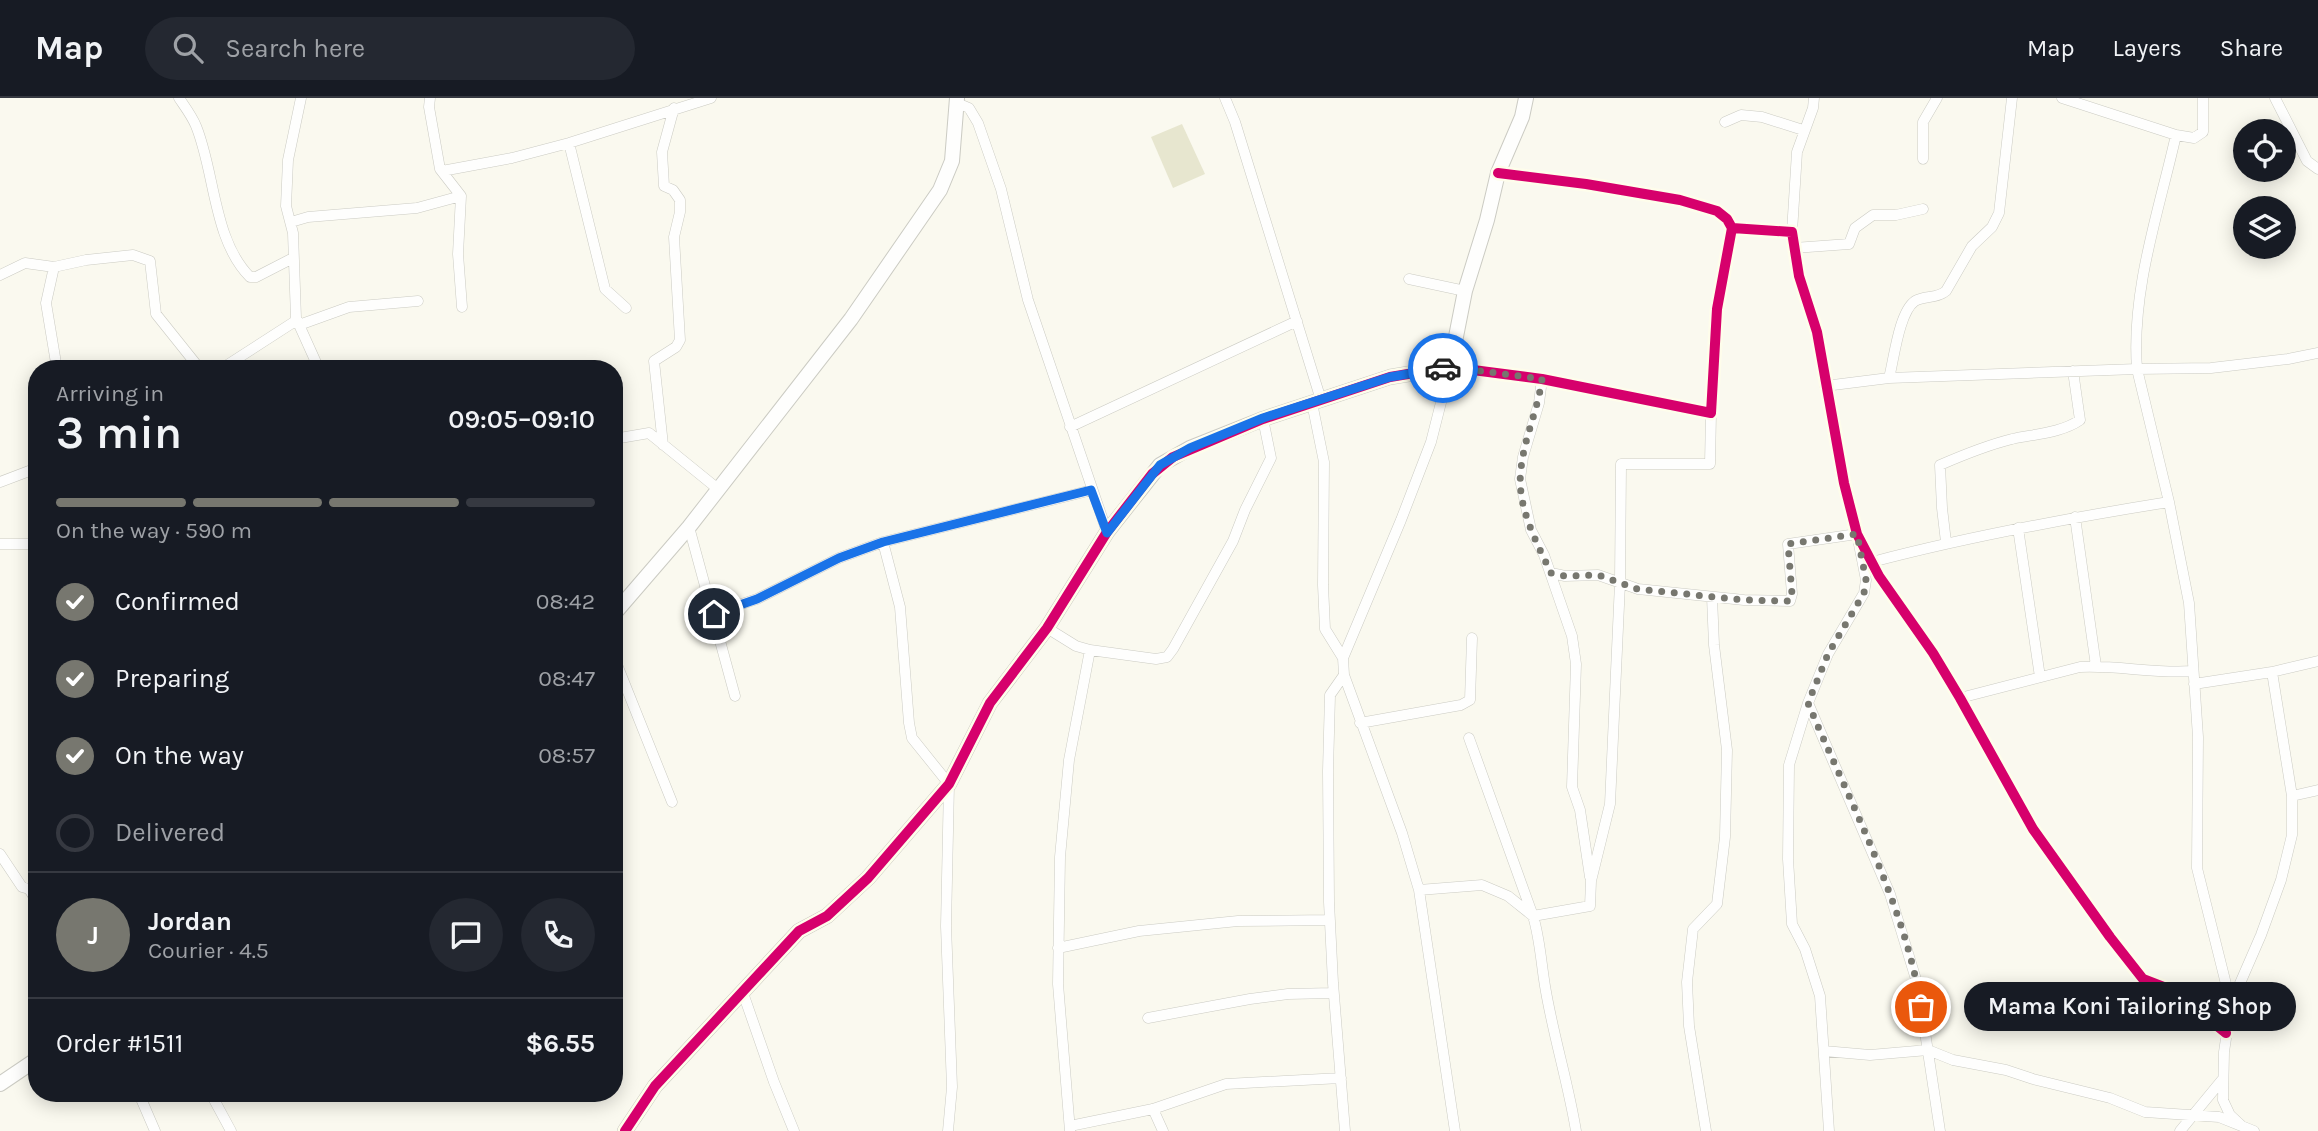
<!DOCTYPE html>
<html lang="en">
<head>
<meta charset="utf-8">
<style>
	body { margin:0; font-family:Karla,sans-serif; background:#242831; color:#f1f3f6; height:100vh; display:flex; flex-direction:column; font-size:26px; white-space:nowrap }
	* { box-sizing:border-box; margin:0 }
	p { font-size:23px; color:#9ea1a6 }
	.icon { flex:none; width:38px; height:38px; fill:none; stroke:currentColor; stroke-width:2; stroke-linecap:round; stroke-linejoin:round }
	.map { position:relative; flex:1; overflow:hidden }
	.drawer { position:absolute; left:28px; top:262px; width:595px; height:742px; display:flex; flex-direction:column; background:#171b24; border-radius:28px; box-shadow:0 4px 18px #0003 }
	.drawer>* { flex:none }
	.fabs { position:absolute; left:2233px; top:21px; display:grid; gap:14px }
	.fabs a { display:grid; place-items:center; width:63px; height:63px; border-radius:50%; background:#171b24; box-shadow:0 4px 18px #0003; font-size:35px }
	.pin { position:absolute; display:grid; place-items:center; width:60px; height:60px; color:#fff; margin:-30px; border:4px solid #fff; border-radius:50%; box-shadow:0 2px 7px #0007 }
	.courier { position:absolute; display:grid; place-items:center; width:70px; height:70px; margin:-35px; border:5px solid #1a73e8; border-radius:50%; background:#fff; color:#222; box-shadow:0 2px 9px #0007 }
	.bubble { position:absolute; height:49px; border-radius:24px; background:#171b24; box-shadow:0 4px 18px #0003; font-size:23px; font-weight:600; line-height:49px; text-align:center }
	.head em { font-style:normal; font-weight:600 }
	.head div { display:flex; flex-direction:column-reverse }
	.head { display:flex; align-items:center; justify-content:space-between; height:119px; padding:0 28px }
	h1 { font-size:46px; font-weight:600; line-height:52px }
	.bar { display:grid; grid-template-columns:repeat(4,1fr); gap:10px 7px; align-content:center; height:84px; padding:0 28px }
	.bar i { height:9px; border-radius:5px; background:#363941 }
	.bar .active { background:#77776f }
	.bar p { grid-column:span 4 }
	.line { display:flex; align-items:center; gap:18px; padding:0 28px; border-top:2px solid #363941 }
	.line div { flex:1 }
	.round { display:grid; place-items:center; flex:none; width:74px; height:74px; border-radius:37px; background:#242831 }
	ol { padding:0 28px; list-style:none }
	li { display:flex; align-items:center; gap:21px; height:77px }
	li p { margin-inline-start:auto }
	li .icon { padding:7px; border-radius:50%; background:#77776f; color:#fff; stroke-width:4 }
	li:last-child { color:#9ea1a6 }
	li i { width:38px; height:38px; border:4px solid #363941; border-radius:50% }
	header { display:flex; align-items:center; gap:42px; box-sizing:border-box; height:98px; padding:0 35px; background:#171b24; border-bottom:2px solid #363941 }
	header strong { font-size:33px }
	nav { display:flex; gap:38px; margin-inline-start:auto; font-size:24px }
	.search { width:490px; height:63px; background:#242831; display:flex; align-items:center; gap:18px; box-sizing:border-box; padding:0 24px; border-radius:38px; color:#9ea1a6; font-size:26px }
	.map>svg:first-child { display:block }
	.green { fill:#e7e6cf }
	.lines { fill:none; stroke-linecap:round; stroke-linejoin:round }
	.street-casing { stroke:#cbcbc3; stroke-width:11 }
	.secondary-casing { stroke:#cbcbc3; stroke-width:16 }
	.street { stroke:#fefefd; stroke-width:10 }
	.secondary { stroke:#fefefd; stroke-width:14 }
	.cycleway-casing { stroke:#fefdeb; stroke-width:15 }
	.cycleway { stroke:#d6006c; stroke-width:10 }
	.done { stroke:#77776f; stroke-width:7; stroke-dasharray:0 12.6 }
	.route { stroke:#1a73e8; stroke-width:9 }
</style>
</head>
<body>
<header>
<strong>Map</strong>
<div class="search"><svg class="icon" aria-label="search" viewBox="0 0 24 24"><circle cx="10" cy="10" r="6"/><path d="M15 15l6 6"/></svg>Search here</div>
<nav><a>Map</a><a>Layers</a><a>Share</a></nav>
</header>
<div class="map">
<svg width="2318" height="1033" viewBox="0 0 2318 1033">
	<rect width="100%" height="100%" fill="#faf9ef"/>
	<!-- green -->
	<path class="green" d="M1182 26 1205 76 1173 90 1151 39Z"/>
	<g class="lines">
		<defs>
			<path id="street" d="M179 0C185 9 192 18 196 28 215 74 213 142 250 179H256L293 160
				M301 0 288 62 286 108 293 135 296 220 319 271
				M430 0 429 9 440 71 461 98 458 156 462 209
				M1225 0 1235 24 1321 302
				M2062 0 2176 37 2194 40 2203 34V0
				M2275 0 2307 63 2318 71
				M957 5 969 10 978 25 1001 91 1028 202 1107 434
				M1725 24 1741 17 1762 19 1803 32
				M2176 37C2159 113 2131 192 2137 271L2169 404 2189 505 2198 639 2197 770 2231 906
				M569 45 605 191 626 210
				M1923 61V24L1937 0
				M442 73 512 60 569 45 711 0
				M1498 75 1586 86 1680 102 1717 113 1727 121 1732 130 1792 134 1799 178 1817 234 1844 385 1857 436 1879 478 1933 555 1960 600 2033 731 2110 839 2143 881 2174 893 2226 935
				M291 124 308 119 417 110 461 98
				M1792 134 1797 54 1813 10 1814 0
				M1794 150 1849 146 1855 130 1873 117H1896L1923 111
				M0 177 25 165 54 169
				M1409 181 1465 193
				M299 227 349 209 418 203
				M57 271 46 205 54 169 86 162 133 157 150 163 156 216 200 271
				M221 271 297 222
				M1889 280C1894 261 1899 214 1915 203 1925 197 1937 201 1946 193L1972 148 1992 129 1999 115 2012 0
				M1542 281 1539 305 1523 359 1520 381 1531 432 1544 457 1572 538 1576 566 1572 689 1580 712 1590 779
				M1825 288 1889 280 2137 271 2211 270 2288 261 2318 255
				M1312 305 1324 364 1323 487 1325 531 1343 560
				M1070 329 1297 223
				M614 341 649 335 718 391
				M663 347 654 263 676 249 680 242 674 139 680 114V102L673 92 664 88 662 54 674 10
				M0 384 37 370
				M2075 419 2096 568
				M689 429 735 598
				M2018 430 2040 579
				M883 444 900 509 909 625 912 640 949 686 946 828 952 989 948 1033
				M1946 444 1942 410 1940 367C1963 357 1988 347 2012 341 2035 336 2061 335 2080 322L2073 273
				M0 446H37
				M35 446 37 434
				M1872 464C1970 438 2069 420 2169 404
				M1551 475 1565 478 1598 477 1638 491 1744 502 1790 503 1792 496 1788 446 1857 436 1866 482 1864 495 1828 556 1808 605 1789 667 1788 761 1792 826 1805 851 1820 898 1829 1033
				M714 515 757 501 839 460 883 444 1092 392
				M1047 530 1076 548 1090 552 1069 662 1060 759 1058 886 1070 1033
				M36 552H37
				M1090 552 1156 561 1167 559 1173 551 1233 443 1245 412 1271 360 1263 321
				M614 559 672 704
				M1344 577 1330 597 1328 673 1329 804 1333 885 1345 1033
				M2194 586 2272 574
				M1960 600 2080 569C2118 567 2155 576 2193 573
				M1808 605 1890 796 1918 888 1940 1033
				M1360 625 1461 607 1470 602 1472 540
				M1469 640 1533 818C1540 841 1541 864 1545 888 1553 937 1568 984 1576 1033
				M2292 698 2318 692
				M0 756 22 789 29 791 37 804
				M1419 792 1482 787 1508 798 1533 818 1590 808 1591 783 1610 706 1620 485 1621 366H1710L1711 315
				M1058 850 1139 833 1238 823 1330 822
				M743 895 774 984 794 1033
				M1148 920 1250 901 1288 896 1333 895
				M1824 953 1870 957 1928 952 1953 962 2006 972 2033 981 2110 1000 2145 1014 2219 1019 2254 1033
				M139 996 155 1033
				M211 996 231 1033
				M1153 1011 1163 1033
				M1070 1028 1153 1011 1226 986 1341 980
				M1455 1033 1419 792 1402 735 1344 577 1343 560 1401 422 1431 344 1450 269 1542 281 1711 315 1717 211 1732 130
				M1706 1033 1689 928 1687 884 1693 831 1717 806 1725 739 1727 652 1714 547 1712 499
				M2180 1033 2222 982
				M2244 1033V1030L2230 1017 2223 1002 2224 954 2229 920 2231 906 2261 837 2281 782 2292 737V698L2272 574 2318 563"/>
			<path id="secondary" d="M614 516 689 429 851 221 940 92 952 63 957 0
				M0 986 37 961
				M625 1033 655 988 799 833 827 818 868 780 949 686 990 605 1047 530 1107 434 1160 367 1190 350 1263 321 1390 279 1450 269 1465 193 1487 122 1498 75 1522 19 1526 0"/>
		</defs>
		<!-- street casing -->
		<use href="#street" class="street-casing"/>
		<!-- secondary casing -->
		<use href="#secondary" class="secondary-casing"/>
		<!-- street -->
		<use href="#street" class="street"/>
		<!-- secondary -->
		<use href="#secondary" class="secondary"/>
		<defs>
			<path id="cycleway" d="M1498 75 1586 86 1680 102 1717 113 1727 121 1732 130 1792 134 1799 178 1817 234 1844 385 1857 436 1879 478 1933 555 1960 600 2033 731 2110 839 2143 881 2174 893 2226 935
				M625 1033 655 988 799 833 827 818 868 780 949 686 990 605 1047 530 1107 434 1152 376 1173 359 1263 321 1390 279 1450 269 1542 281 1711 315 1717 211 1732 130"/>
		</defs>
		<!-- cycleway casing -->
		<use href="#cycleway" class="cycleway-casing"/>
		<!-- cycleway -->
		<use href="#cycleway" class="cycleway"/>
	</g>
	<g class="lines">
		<!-- done -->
		<path class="done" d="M1443 270 1450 269 1542 281C1538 312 1524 340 1521 371 1516 407 1536 443 1551 475L1565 478 1598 477 1637 491 1744 502 1790 503 1792 496 1788 446 1857 436 1866 482 1864 495 1828 556 1808 605C1847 698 1906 809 1921 909"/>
		<!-- route -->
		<path class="route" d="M714 516 757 501 839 460 883 444 1091 392 1107 435 1160 367 1190 350 1263 320 1390 279 1443 270"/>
	</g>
</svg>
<div class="fabs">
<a><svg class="icon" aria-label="locate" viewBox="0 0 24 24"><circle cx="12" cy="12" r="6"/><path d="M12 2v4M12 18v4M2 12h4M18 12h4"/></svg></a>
<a><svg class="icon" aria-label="layers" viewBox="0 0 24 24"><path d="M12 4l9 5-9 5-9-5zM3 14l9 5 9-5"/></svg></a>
</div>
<div class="pin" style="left:1921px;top:909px;background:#ea580c"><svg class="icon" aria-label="bag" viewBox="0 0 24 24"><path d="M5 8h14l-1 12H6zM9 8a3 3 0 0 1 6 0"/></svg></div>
<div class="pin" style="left:714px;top:516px;background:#1f2937"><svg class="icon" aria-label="home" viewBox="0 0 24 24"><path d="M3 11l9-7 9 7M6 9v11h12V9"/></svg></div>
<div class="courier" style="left:1443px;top:270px"><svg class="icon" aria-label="car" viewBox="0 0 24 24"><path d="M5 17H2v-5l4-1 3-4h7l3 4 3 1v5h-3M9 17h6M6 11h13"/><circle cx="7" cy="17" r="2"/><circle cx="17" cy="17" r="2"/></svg></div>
<div class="bubble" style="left:1964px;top:884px;width:332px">Mama Koni Tailoring Shop</div>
<section class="drawer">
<div class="head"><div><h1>3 min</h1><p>Arriving in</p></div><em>09:05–09:10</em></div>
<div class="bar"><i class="active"></i><i class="active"></i><i class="active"></i><i></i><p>On the way · 590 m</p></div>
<ol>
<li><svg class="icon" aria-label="check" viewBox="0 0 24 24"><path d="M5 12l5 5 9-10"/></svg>Confirmed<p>08:42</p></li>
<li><svg class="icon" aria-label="check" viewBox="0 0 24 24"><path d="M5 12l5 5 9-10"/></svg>Preparing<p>08:47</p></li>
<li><svg class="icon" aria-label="check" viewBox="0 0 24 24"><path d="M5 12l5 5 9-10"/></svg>On the way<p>08:57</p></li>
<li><i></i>Delivered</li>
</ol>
<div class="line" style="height:126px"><b class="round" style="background:#77776f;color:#fff">J</b><div><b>Jordan</b><p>Courier · 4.5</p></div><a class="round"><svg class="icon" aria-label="chat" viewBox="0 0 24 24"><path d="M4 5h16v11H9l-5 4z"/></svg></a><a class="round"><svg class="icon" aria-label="phone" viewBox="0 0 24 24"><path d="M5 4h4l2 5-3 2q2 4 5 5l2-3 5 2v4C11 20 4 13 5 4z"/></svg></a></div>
<div class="line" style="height:91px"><div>Order #1511</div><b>$6.55</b></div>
</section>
</div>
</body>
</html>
